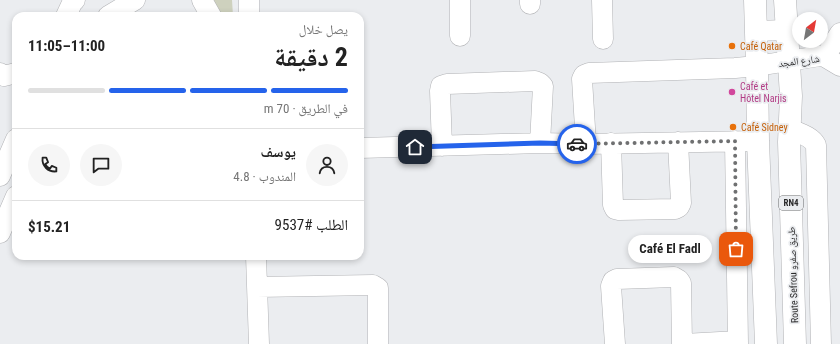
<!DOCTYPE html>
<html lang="ar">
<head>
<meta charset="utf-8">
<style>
	body { margin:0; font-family:"Roboto Condensed","Noto Naskh Arabic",sans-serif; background:#f6f6f6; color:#222; direction:rtl; height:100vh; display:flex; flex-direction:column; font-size:15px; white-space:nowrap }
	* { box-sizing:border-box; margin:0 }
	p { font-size:13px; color:#767676 }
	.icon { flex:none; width:22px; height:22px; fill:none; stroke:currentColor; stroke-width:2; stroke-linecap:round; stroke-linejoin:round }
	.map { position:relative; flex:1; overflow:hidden; direction:ltr }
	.sheet { position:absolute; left:12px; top:12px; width:352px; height:248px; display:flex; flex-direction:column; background:#fff; border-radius:12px; box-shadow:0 2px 6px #0003; direction:rtl }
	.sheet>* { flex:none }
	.needle { width:26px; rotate:31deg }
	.buttons { position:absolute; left:792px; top:12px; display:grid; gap:8px }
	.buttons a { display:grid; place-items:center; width:36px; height:36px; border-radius:50%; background:#fff; box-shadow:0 2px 6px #0003; font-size:20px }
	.pin { position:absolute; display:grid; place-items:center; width:34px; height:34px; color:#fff; margin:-17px; border-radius:8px; box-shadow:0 2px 6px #0006 }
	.courier { position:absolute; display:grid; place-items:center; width:40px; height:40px; margin:-20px; border:3px solid #2563eb; border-radius:50%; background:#fff; color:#222; box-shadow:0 1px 5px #0007 }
	.bubble { position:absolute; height:28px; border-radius:14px; background:#fff; box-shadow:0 2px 6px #0003; font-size:13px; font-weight:700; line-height:28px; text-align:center; direction:rtl }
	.head em { font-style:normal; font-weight:700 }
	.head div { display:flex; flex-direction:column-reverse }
	.head { display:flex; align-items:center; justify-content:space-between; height:68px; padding:0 16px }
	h1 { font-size:26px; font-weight:700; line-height:30px }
	.bar { display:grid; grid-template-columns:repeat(4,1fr); gap:6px 4px; align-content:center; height:48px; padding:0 16px }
	.bar i { height:5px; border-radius:3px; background:#e0e0e0 }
	.bar .current { background:#2563eb }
	.bar p { grid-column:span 4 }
	.line { display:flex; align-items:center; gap:10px; padding:0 16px; border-top:1px solid #e0e0e0 }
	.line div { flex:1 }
	.round { display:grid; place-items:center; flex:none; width:42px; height:42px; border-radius:21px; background:#f6f6f6 }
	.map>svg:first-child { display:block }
	.green { fill:#ced1be }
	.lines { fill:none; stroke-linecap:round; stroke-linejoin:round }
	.minor-casing { stroke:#b1b2b5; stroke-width:21 }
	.major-casing { stroke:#b1b2b5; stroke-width:23 }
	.minor { stroke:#fff; stroke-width:20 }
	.major { stroke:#fff; stroke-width:22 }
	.done { stroke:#6f7071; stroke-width:4; stroke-dasharray:0 7.2 }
	.route { stroke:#2563eb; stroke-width:5 }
	.food-dot { fill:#e8710a; stroke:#ebedf0; stroke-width:1.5 }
	.hotel-dot { fill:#d1479c; stroke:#ebedf0; stroke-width:1.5 }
	.labels { text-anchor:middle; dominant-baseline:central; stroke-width:3.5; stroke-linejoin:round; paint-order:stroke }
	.shield { fill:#ebedf0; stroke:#656668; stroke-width:1 }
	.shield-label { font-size:9px; font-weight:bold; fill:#2c2c2d }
	.food-label { font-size:10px; fill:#c56008; stroke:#ebedf0; text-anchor:start }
	.street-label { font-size:10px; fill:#2c2c2d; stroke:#ebedf0 }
	.hotel-label { font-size:10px; fill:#b23c85; stroke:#ebedf0; text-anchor:start }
</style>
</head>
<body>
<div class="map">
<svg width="840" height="344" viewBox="0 0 840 344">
	<rect width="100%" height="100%" fill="#ebedf0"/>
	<!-- green -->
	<path class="green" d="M203 0H232L233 16H213Z"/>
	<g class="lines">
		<defs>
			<path id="minor" d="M202 0 211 16
				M249 0V16
				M460 0V36
				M530 0V4
				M602 0 603 39
				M66 16 72 3 75 0
				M108 16 135 0
				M756 31 787 30 799 31
				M825 57 840 33
				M0 73 4 76 16 73
				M790 129C799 133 811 136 816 145L821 344
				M735 141 738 344
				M611 143 613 205 615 209 619 210 675 209 679 207 681 203 678 142
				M586 144 582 79 584 75 589 73 735 68 757 66 820 56 825 57 840 66
				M442 146 440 91 441 86 447 84 535 81 540 83 543 86 540 143
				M360 148 540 143 586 144 758 141
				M0 176 16 139
				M0 233 16 196
				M256 256 259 344
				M257 287 373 285 378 288V344
				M615 344 611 286 613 281 617 279 674 277 679 280 681 283 682 344
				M684 344 738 341"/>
			<path id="major" d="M755 0 757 66 758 141 766 344
				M785 0 791 96 789 142 795 344"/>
		</defs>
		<!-- minor casing -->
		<use href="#minor" class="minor-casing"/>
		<!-- major casing -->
		<use href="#major" class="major-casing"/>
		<!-- minor -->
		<use href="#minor" class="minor"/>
		<!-- major -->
		<use href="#major" class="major"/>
	</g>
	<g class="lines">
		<!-- done -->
		<path class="done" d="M577 144 735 141 736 249"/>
		<!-- route -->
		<path class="route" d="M415 147 540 143 577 144"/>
	</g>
	<!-- markers -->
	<g class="food-dot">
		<circle cx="732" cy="46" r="4"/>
		<circle cx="733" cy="127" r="4"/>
	</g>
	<circle class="hotel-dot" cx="732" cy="92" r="4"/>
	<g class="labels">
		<!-- shield labels -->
		<rect class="shield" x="779" y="196" width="24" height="14" rx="3"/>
		<g class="shield-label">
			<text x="791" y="203">RN4</text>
		</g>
		<!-- food labels -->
		<g class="food-label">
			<text x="740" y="46">Café Qatar</text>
			<text x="741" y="127">Café Sidney</text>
		</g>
		<!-- street labels -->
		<g class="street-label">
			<text transform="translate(799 61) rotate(-7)">شارع المجد</text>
			<text transform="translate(793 275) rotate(-92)">Route Sefrou طريق صفرو</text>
		</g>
		<!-- hotel labels -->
		<g class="hotel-label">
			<text x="740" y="86">Café et<tspan x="740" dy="12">Hôtel Narjis</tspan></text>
		</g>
	</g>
</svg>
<div class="buttons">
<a><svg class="needle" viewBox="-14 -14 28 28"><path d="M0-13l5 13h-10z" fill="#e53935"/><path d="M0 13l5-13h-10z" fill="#767676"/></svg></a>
</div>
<div class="pin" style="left:736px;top:249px;background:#ea580c"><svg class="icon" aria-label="bag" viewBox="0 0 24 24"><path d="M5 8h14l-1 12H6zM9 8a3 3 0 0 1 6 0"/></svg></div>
<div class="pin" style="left:415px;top:147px;background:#1f2937"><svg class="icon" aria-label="home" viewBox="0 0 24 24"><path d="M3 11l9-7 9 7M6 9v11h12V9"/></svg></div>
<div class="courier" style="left:577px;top:144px"><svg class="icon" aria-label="car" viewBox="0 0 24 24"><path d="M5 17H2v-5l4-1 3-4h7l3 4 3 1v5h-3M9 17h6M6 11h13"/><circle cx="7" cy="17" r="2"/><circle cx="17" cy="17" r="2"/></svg></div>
<div class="bubble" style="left:628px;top:235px;width:84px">Café El Fadl</div>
<section class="sheet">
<div class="head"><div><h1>2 دقيقة</h1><p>يصل خلال</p></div><em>11:00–11:05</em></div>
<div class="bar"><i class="current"></i><i class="current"></i><i class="current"></i><i></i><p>في الطريق · 70 m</p></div>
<div class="line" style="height:72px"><a class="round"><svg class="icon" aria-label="person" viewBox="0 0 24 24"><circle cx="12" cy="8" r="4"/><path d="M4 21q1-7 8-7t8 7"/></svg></a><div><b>يوسف</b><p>المندوب · 4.8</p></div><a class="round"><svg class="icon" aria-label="chat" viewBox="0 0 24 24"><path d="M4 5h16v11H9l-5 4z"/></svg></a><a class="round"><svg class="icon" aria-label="phone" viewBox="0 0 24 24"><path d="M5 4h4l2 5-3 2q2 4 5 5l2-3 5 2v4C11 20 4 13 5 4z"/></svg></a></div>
<div class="line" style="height:52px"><div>الطلب #9537</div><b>$15.21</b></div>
</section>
</div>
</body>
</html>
